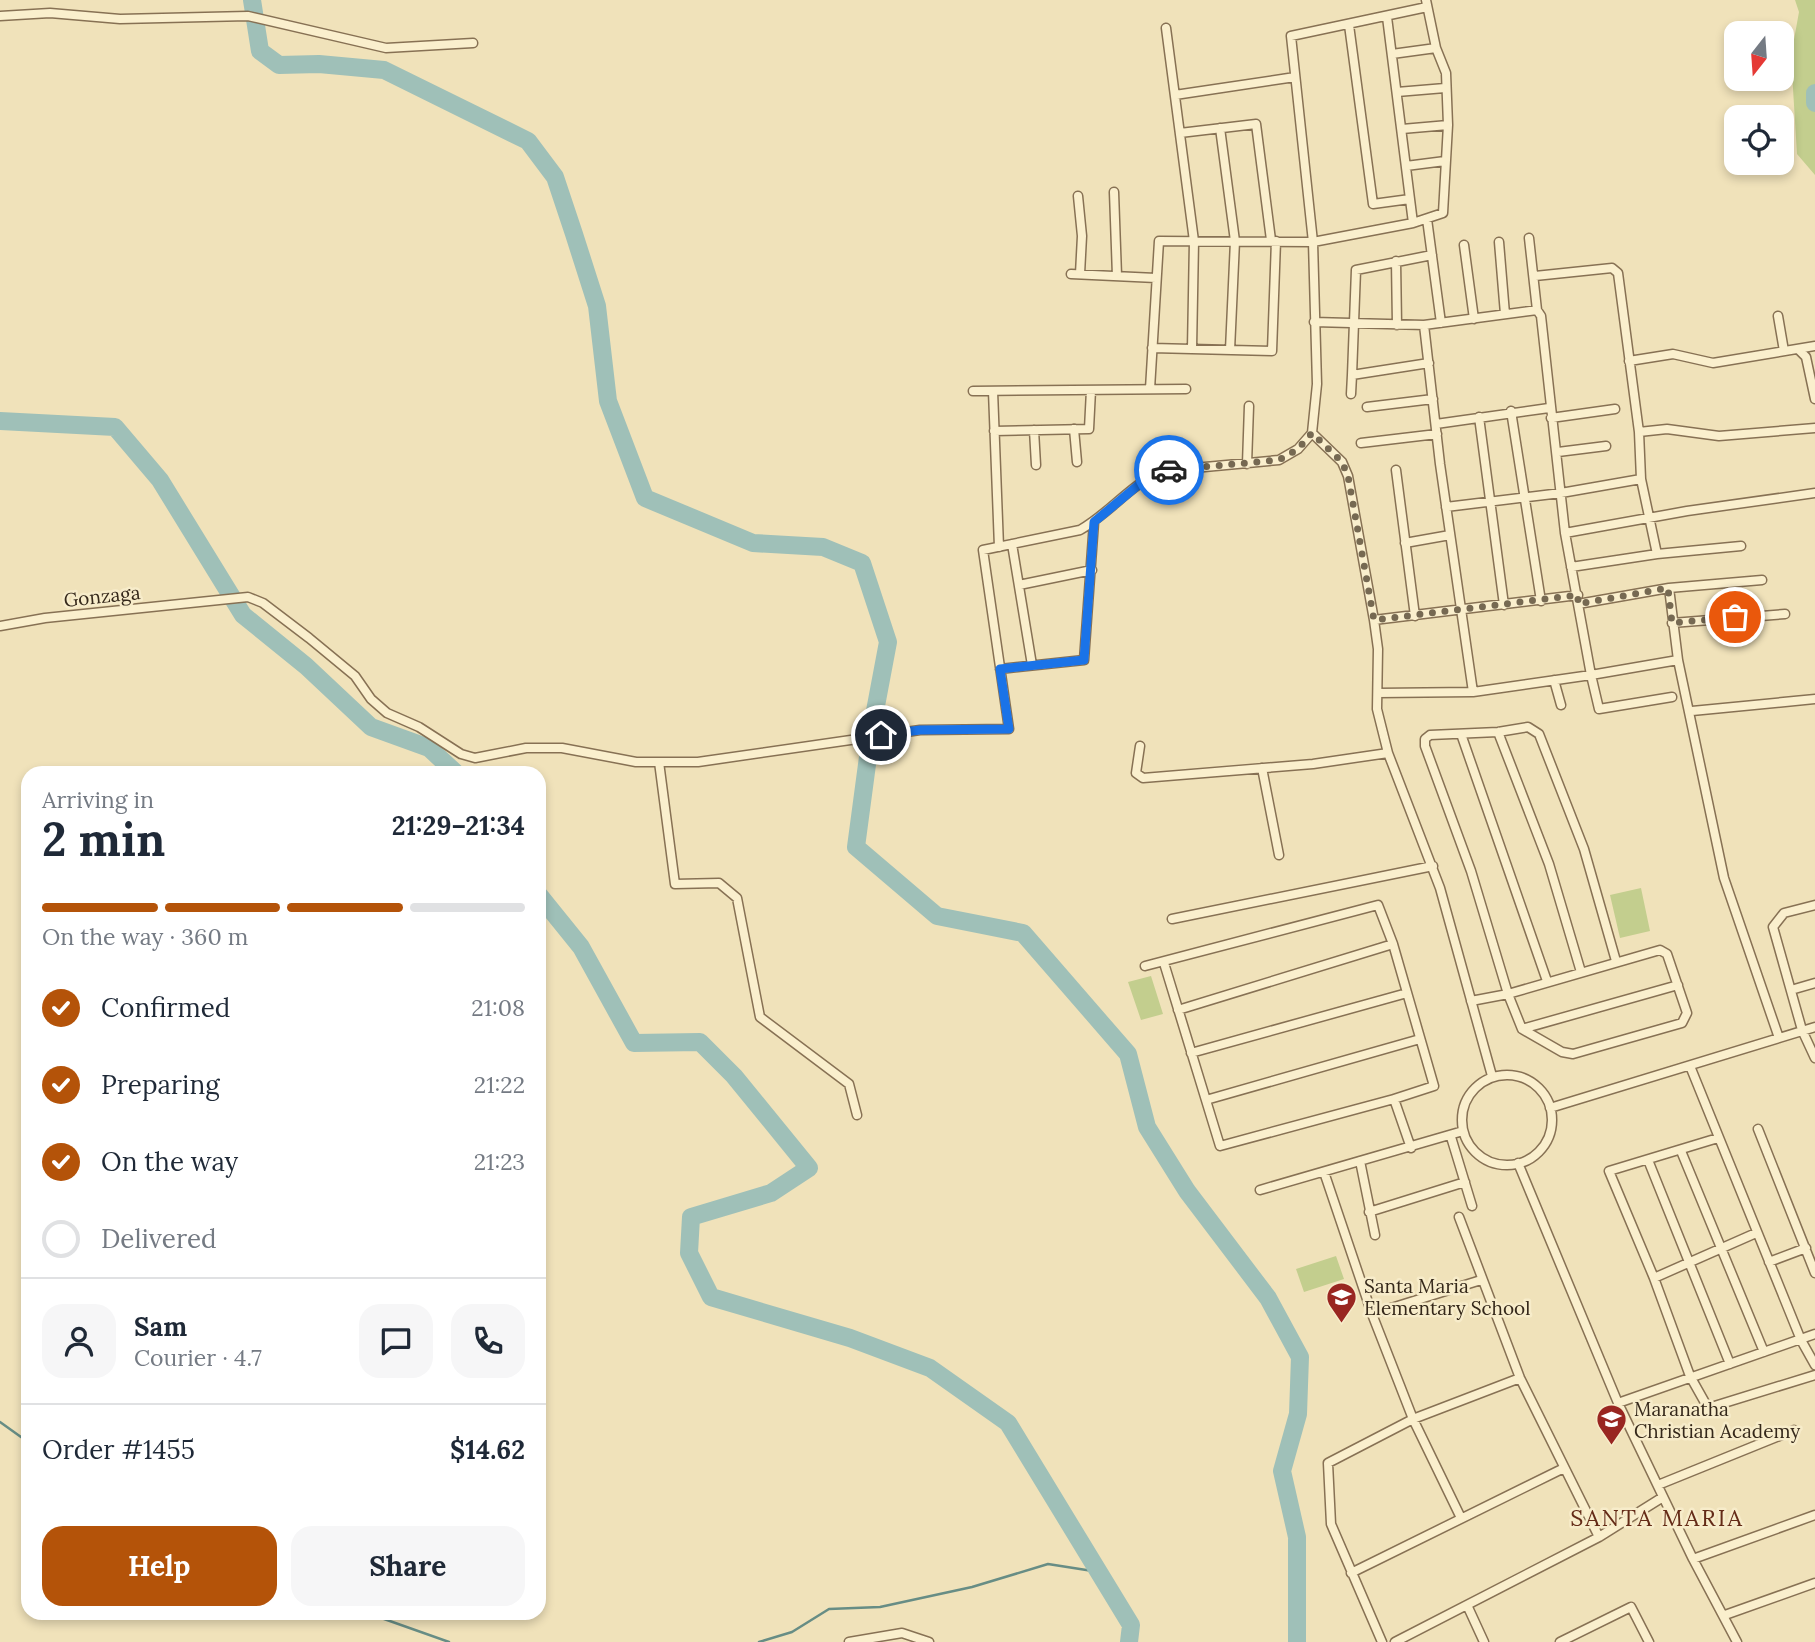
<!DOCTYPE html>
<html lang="en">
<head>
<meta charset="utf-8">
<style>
	body { margin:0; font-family:Lora,serif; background:#f6f6f7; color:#1f2937; height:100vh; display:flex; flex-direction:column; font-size:26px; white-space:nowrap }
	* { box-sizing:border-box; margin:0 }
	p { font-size:23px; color:#747a83 }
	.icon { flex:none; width:38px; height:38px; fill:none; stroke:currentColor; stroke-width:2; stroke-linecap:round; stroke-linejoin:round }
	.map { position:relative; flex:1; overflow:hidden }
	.panel { position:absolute; left:21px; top:766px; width:525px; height:854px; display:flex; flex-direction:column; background:#fff; border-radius:21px; box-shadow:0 4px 10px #0003 }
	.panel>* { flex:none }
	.needle { width:46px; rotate:197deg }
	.controls { position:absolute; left:1724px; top:21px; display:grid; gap:14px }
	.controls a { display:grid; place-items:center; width:70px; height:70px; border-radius:14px; background:#fff; box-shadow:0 4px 10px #0003; font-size:35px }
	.pin { position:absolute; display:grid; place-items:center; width:60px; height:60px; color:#fff; margin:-30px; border:4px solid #fff; border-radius:50%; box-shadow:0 2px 7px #0007 }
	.courier { position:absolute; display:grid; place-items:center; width:70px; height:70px; margin:-35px; border:5px solid #1a73e8; border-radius:50%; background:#fff; color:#222; box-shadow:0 2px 9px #0007 }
	.overview em { font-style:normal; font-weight:700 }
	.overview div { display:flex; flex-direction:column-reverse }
	.overview { display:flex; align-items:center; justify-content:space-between; height:119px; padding:0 21px }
	h1 { font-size:46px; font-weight:700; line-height:52px }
	.bar { display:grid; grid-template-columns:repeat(4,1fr); gap:10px 7px; align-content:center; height:84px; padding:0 21px }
	.bar i { height:9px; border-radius:5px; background:#e0e1e3 }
	.bar .active { background:#b45309 }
	.bar p { grid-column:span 4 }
	.line { display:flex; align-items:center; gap:18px; padding:0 21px; border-top:2px solid #e0e1e3 }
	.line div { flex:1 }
	.round { display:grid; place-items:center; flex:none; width:74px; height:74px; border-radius:21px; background:#f6f6f7 }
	ol { padding:0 21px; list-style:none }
	li { display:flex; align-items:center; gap:21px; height:77px }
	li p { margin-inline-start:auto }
	li .icon { padding:7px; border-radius:50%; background:#b45309; color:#fff; stroke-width:4 }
	li:last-child { color:#747a83 }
	li i { width:38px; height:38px; border:4px solid #e0e1e3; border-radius:50% }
	.cta { display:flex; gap:14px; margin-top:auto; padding:14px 21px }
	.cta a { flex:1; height:80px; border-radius:21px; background:#b45309; color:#fff; font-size:28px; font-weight:700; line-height:80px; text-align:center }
	.cta a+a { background:#f6f6f7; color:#1f2937 }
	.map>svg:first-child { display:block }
	.green { fill:#c3ce8e }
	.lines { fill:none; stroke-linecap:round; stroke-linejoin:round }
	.stream { stroke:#678d85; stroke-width:2.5 }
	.river { stroke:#9fc0b8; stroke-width:18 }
	.street-casing { stroke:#877154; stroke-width:11 }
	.street { stroke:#faefcd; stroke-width:8 }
	.done { stroke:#766952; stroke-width:7; stroke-dasharray:0 12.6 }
	.route { stroke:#1a73e8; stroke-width:9 }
	.labels { text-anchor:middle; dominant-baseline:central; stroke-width:5; stroke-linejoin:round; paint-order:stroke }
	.street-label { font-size:19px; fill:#35281a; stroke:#f7ecca }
	.poi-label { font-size:19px; fill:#35281a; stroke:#f7ecca; text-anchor:start }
	.quarter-label { font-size:23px; letter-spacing:2px; fill:#642b17; stroke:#f7ecca }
</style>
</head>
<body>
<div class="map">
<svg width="1815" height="1642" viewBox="0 0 1815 1642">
	<rect width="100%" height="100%" fill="#f0e2ba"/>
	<!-- green -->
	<path class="green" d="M1795 0H1815V175L1797 154 1791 56 1799 12Z
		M1641 888 1650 931 1620 938 1610 895Z
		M1151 976 1163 1014 1141 1020 1128 982Z
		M1336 1256 1344 1279 1304 1292 1296 1269Z"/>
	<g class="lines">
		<!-- stream -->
		<path class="stream" d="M0 1422 28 1442
			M370 1614 449 1642
			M759 1642 792 1632 829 1609 880 1607 972 1587 1048 1564 1099 1572"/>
		<!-- river -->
		<path class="river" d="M252 0 260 51 279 65 319 64 384 70 528 141 555 177 574 234 597 306 608 401 645 498 753 543 823 547 862 563 888 642 872 727 856 847 937 916 1023 933 1128 1054 1147 1127 1187 1191 1268 1298 1300 1357 1298 1414 1282 1471 1297 1537V1642
			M1815 93V103
			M0 421 115 427 160 480 243 615 306 666 371 727 429 748 457 774
			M539 895 581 947 634 1043 700 1042 734 1076 809 1168 771 1193 691 1217 689 1253 711 1297 850 1338 930 1368 1008 1423 1131 1625 1129 1642"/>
		<defs>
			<path id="street" d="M0 16 50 13 120 19 248 16 386 48 473 43
				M1387 17 1413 223
				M1349 25 1373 204 1410 199
				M1166 28 1194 241 1192 349
				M1392 54 1436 48
				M1397 92 1445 88
				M1175 95 1295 77
				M1220 128 1235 241 1230 350
				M1402 129 1448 125
				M1180 133 1256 124 1271 240
				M1406 166 1445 161
				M1114 192 1117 276
				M1078 196 1082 236 1080 274
				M1427 219 1441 323
				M1529 238 1537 310
				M1499 242 1505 314
				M1464 245 1474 319
				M1396 261 1397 325
				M1071 274 1156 278
				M1535 276 1612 268 1618 273 1639 432 1641 479 1657 554 1571 567
				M1778 316 1784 351
				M1314 322 1424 325 1537 310 1541 316 1565 533 1591 675 1473 692 1378 693
				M1424 325 1440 464 1473 692
				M1152 348 1272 351 1276 241
				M1798 349 1806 357 1815 399
				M1629 361 1673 354 1713 363 1815 346
				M1429 363 1352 375 1356 270 1432 255
				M1150 389 1159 241 1313 242 1413 223 1443 213 1448 125 1446 73 1436 48 1426 0
				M973 391 1186 389
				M993 391 999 547
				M1351 394 1352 375
				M1367 407 1433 399
				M1511 411 1541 601
				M1479 417 1504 605
				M1551 418 1615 409
				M1436 424 1549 408
				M1074 429 1077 462
				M1034 430 1036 465
				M994 431 1089 429 1091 390
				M1639 432 1667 429 1719 436 1815 428
				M1312 433 1342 462 1348 476 1374 620 1378 649 1377 709 1388 753 1440 888 1492 1076
				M1361 443 1437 434
				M1558 452 1606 446
				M1247 464 1249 406
				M1396 470 1415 616
				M1446 507 1561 493 1641 479
				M1565 533 1687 511 1815 493
				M1405 543 1450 535
				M1012 544 1032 665
				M1657 554 1741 546
				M1019 585 1092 570
				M1669 588 1762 580
				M1578 604 1669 588 1678 660 1724 878 1779 1038
				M1374 620 1578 595
				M1672 623 1785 614
				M0 626 45 618 248 597 263 603 309 638 355 676 371 699 387 713 419 727 461 754 475 758 526 748H562L636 762H698L920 730 1009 729 983 550 1080 530C1110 513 1131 484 1162 471L1279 460 1298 449 1312 433 1317 384 1313 242 1291 36 1427 7
				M1000 669 1084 660 1094 522
				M1554 680 1561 705
				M1672 697 1599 709 1591 675 1678 660
				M1692 711 1815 699
				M1498 732 1549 864 1581 972
				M1461 734 1547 981
				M1140 746 1136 773 1143 778 1313 764 1388 753
				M659 762 675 884 719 883 737 898 760 1017 849 1084 857 1115
				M1262 768 1279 855
				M1815 905 1784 913 1773 927 1802 1030 1815 1058
				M1172 919 1433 866
				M1145 966 1378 905 1393 944 1434 1086 1394 1099 1220 1146 1164 963
				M1791 990 1815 983
				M1471 1001 1508 994 1660 950 1667 954 1687 1013 1682 1023 1573 1054 1562 1052 1522 1029 1508 994 1471 871 1425 746V739L1430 735 1498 732 1528 727 1539 734 1584 849 1616 961
				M1178 1010 1393 944
				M1522 1029 1678 985
				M1191 1053 1407 993
				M1690 1066 1801 1340 1815 1365
				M1462 1120a45 45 0 1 1 90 0a45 45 0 1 1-90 0Z
				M1394 1099 1411 1148
				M1206 1100 1420 1039
				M1550 1108 1815 1027
				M1758 1129 1815 1273
				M1451 1137 1472 1206
				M1718 1138 1609 1171 1654 1278 1690 1376 1708 1408 1815 1375
				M1681 1151 1764 1352
				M1648 1160 1730 1364
				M1360 1161 1375 1235
				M1518 1163 1618 1403 1693 1559 1737 1642
				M1324 1172 1372 1314 1413 1419 1461 1518
				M1260 1190 1463 1131
				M1369 1212 1465 1182
				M1459 1217 1520 1378 1599 1537
				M1769 1262 1806 1248
				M1654 1278 1756 1233
				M1372 1314 1481 1280
				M1618 1403 1815 1334
				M1658 1485 1794 1430
				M1693 1559 1815 1515
				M1351 1573 1564 1468
				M1467 1605 1484 1642
				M1725 1615 1815 1583
				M849 1642 902 1633 929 1642
				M1382 1642 1331 1524 1328 1463 1413 1419 1520 1378
				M1395 1642 1599 1537 1663 1497
				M1560 1642 1631 1607 1649 1642"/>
		</defs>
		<!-- street casing -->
		<use href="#street" class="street-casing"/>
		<!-- street -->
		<use href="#street" class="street"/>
	</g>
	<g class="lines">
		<!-- done -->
		<path class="done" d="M1169 470 1279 460 1298 449 1312 433 1342 462 1348 476 1374 620 1578 595V604L1668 588 1672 623 1735 617"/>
		<!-- route -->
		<path class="route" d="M881 735 920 730 1009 729 1000 669 1084 660 1094 522 1148 477 1169 470"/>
	</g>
	<!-- icons -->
	<defs>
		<symbol id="school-pin" viewBox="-11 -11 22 30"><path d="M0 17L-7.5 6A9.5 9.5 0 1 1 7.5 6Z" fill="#992621" stroke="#f7ecca"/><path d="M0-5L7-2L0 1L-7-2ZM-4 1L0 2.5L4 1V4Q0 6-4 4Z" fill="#fff"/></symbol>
	</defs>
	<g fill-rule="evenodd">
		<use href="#school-pin" x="1324" y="1280" width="35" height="47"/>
		<use href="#school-pin" x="1594" y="1402" width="35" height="47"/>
	</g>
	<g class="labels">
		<!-- street labels -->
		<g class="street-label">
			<text transform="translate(102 596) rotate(-6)">Gonzaga</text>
		</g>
		<!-- poi labels -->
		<g class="poi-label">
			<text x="1364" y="1286">Santa Maria<tspan x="1364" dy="22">Elementary School</tspan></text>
			<text x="1634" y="1409">Maranatha<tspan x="1634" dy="22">Christian Academy</tspan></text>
		</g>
		<!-- quarter labels -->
		<g class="quarter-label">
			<text x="1657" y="1517">SANTA MARIA</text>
		</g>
	</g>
</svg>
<div class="controls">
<a><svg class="needle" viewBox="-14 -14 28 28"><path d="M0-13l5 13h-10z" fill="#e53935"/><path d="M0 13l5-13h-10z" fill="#747a83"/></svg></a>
<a><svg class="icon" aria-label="locate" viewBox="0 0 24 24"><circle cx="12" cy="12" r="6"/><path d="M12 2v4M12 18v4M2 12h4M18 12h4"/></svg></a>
</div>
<div class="pin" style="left:1735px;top:617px;background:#ea580c"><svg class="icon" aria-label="bag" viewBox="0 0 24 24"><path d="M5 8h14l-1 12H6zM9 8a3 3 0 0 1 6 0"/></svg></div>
<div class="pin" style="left:881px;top:735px;background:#1f2937"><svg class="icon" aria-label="home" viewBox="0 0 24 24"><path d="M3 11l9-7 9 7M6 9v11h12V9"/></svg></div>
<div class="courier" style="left:1169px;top:470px"><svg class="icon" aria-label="car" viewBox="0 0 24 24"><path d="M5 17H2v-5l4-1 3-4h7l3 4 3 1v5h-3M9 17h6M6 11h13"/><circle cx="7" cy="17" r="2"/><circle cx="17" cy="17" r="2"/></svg></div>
<section class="panel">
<div class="overview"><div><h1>2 min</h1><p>Arriving in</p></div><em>21:29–21:34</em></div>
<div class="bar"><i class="active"></i><i class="active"></i><i class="active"></i><i></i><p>On the way · 360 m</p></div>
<ol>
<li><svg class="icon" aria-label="check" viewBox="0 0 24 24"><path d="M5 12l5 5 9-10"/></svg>Confirmed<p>21:08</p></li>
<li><svg class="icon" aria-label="check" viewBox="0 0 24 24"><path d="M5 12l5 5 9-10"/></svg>Preparing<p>21:22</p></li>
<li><svg class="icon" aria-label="check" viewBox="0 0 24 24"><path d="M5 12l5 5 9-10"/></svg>On the way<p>21:23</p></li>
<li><i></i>Delivered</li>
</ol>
<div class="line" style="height:126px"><a class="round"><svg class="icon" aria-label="person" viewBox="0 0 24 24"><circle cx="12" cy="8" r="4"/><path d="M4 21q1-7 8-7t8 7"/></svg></a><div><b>Sam</b><p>Courier · 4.7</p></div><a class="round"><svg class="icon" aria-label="chat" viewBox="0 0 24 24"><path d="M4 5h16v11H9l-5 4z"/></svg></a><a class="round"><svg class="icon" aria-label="phone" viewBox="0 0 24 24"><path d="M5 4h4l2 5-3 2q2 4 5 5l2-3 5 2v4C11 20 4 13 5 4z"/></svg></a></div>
<div class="line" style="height:91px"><div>Order #1455</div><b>$14.62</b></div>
<div class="cta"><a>Help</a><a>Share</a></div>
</section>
</div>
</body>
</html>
